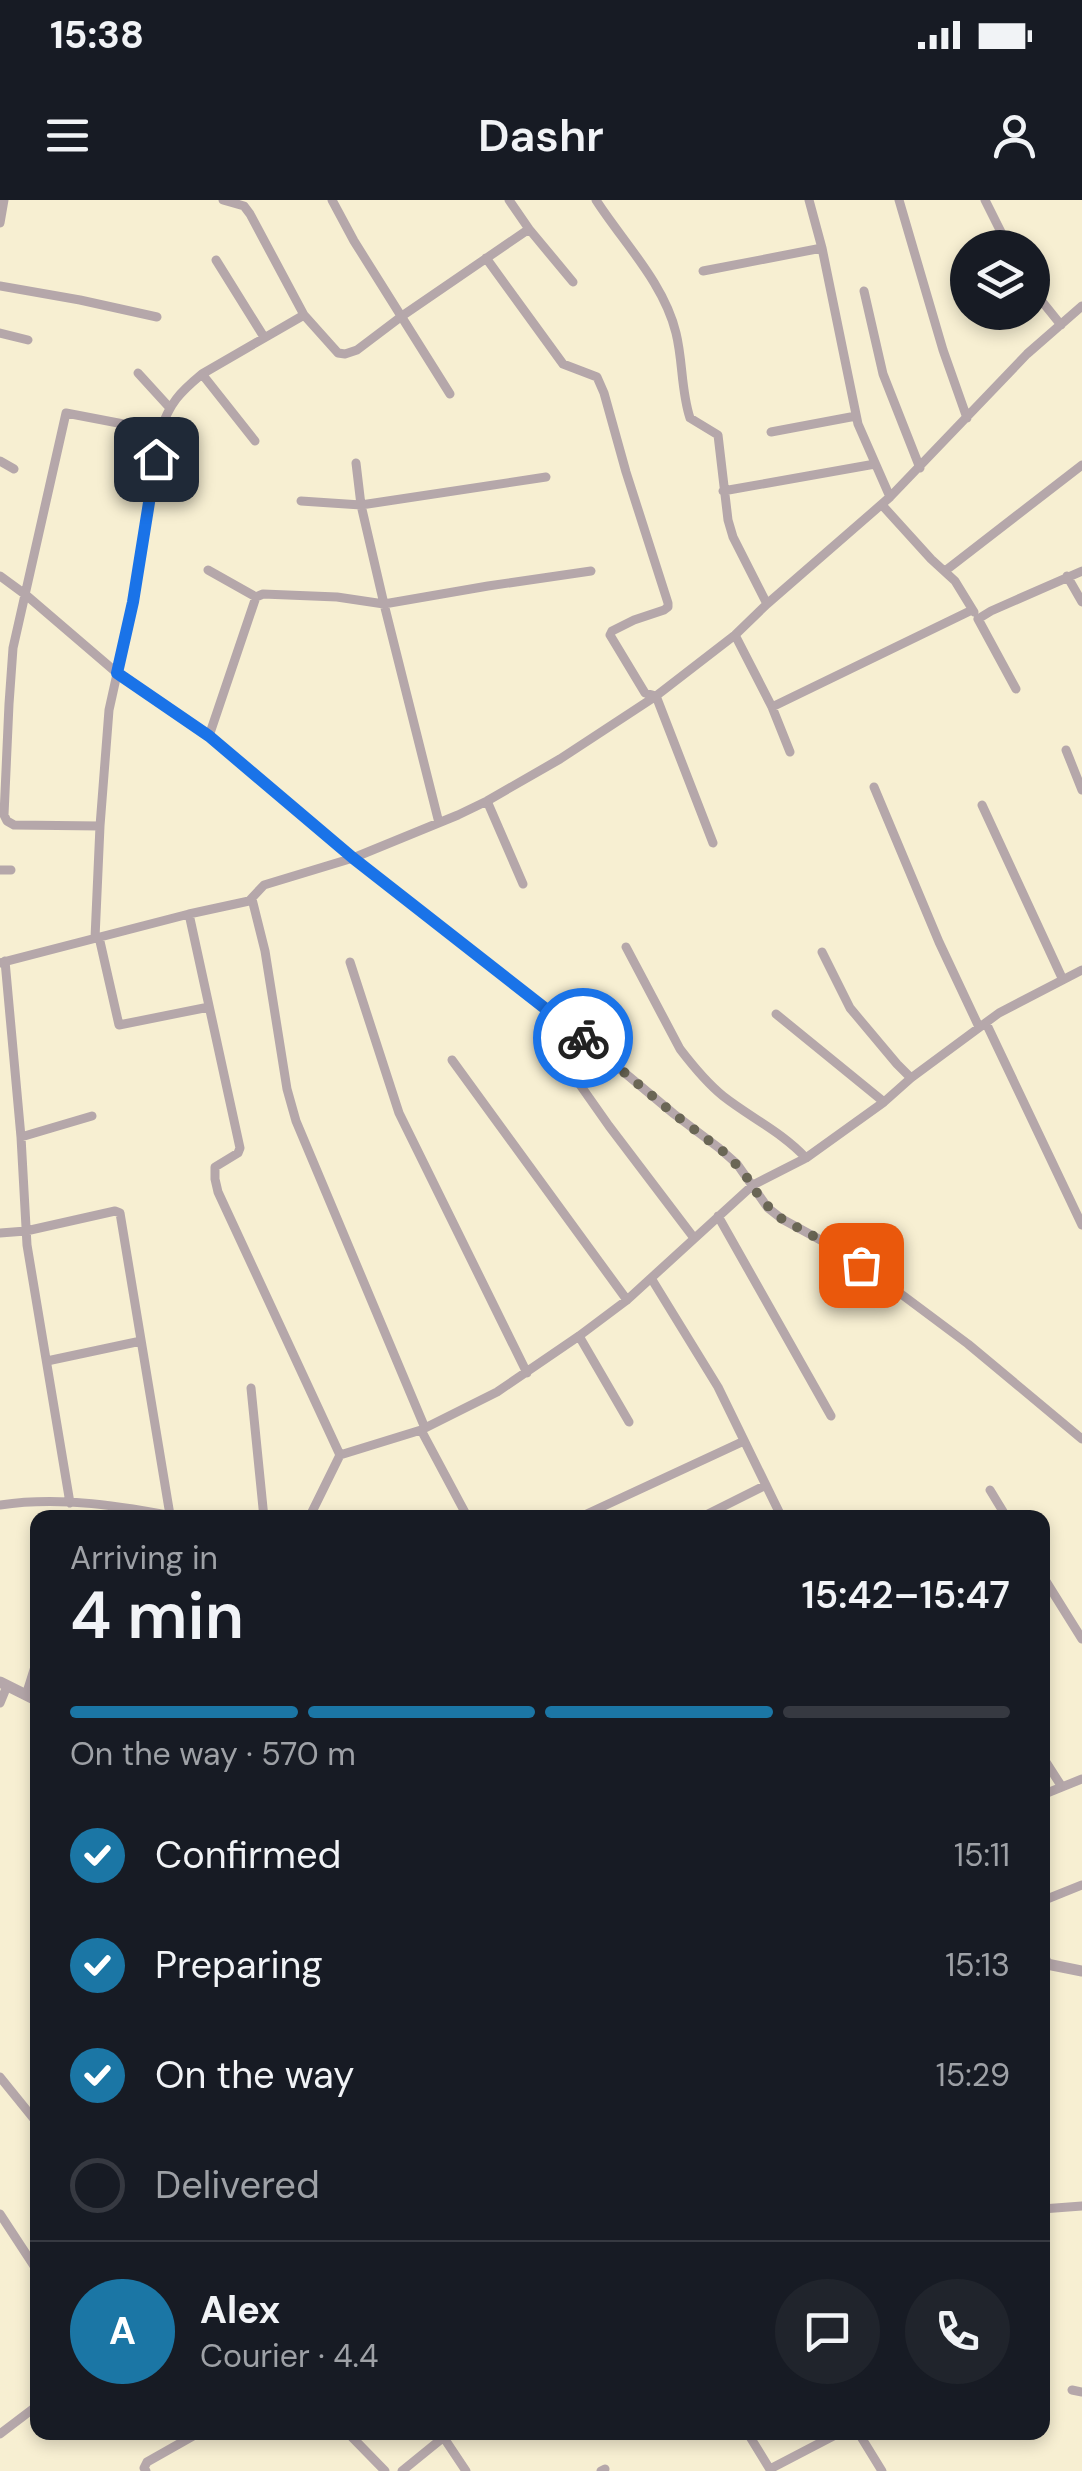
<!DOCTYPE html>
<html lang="en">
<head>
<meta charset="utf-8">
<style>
	body { margin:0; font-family:"DM Sans",sans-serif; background:#20242c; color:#f1f3f6; height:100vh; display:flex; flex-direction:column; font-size:38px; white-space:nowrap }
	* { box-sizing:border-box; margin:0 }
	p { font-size:32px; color:#9ea1a6 }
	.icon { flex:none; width:55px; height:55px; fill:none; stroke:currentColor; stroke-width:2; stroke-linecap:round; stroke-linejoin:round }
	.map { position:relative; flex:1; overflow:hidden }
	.drawer { position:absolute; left:30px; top:1310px; width:1020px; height:930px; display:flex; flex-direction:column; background:#171b24; border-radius:20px; box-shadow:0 5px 15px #0003 }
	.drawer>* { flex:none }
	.tools { position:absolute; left:950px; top:30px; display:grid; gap:20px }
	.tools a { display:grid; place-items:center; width:100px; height:100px; border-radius:50%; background:#171b24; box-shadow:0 5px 15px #0003; font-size:50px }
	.pin { position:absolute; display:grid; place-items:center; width:85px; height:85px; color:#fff; margin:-42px; border-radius:20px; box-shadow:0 5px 15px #0006 }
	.courier { position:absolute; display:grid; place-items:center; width:100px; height:100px; margin:-50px; border:8px solid #1a73e8; border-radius:50%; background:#fff; color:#222; box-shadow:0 2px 12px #0007 }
	.summary em { font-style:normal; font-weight:600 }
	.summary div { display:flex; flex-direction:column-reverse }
	.summary { display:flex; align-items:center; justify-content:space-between; height:170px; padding:0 40px }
	h1 { font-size:65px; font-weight:600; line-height:75px }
	.bar { display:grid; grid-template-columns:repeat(4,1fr); gap:15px 10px; align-content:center; height:120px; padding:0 40px }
	.bar i { height:12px; border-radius:8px; background:#363941 }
	.bar .on { background:#1b76a5 }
	.bar p { grid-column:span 4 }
	.line { display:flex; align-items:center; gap:25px; padding:0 40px; border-top:2px solid #363941 }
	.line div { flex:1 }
	.round { display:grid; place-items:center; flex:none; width:105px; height:105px; border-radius:52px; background:#20242c }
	ol { padding:0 40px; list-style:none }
	li { display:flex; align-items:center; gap:30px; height:110px }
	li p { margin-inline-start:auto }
	li .icon { padding:10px; border-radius:50%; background:#1b76a5; color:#fff; stroke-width:4 }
	li:last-child { color:#9ea1a6 }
	li i { width:55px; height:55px; border:5px solid #363941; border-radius:50% }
	.status { display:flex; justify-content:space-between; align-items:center; height:70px; padding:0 50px; background:#171b24; direction:ltr }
	.status svg { height:28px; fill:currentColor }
	header { display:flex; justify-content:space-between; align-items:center; height:130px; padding:0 40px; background:#171b24; font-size:45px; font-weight:600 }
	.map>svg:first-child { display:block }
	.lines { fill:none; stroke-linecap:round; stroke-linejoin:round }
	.minor { stroke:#b5a7aa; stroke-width:9 }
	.tertiary { stroke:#b5a7aa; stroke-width:11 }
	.done { stroke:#6a6655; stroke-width:10; stroke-dasharray:0 18 }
	.route { stroke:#1a73e8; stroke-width:12 }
</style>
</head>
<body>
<div class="status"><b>15:38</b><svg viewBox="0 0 49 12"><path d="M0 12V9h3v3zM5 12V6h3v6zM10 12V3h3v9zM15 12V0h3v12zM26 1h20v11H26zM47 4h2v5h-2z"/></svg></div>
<header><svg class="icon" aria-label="menu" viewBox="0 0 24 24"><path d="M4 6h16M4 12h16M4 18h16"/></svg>Dashr<svg class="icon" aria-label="person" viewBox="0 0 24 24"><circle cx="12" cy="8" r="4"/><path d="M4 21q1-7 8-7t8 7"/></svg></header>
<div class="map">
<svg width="1082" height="2271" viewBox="0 0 1082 2271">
	<rect width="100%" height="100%" fill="#f7efd2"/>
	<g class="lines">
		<!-- minor -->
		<path class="minor" d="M223 0 244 6 250 14 304 115 338 153 345 154 357 150 402 116 529 29
			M332 0 354 41 450 194
			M509 0 529 29 573 82
			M596 0C623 42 664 83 676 133 683 161 681 191 690 218L718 235 728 320 733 337 767 404
			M809 0 822 48 858 224 890 297
			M899 0 943 150 967 218
			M985 0 1009 48
			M0 23 4 0
			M486 58 563 164 597 177 604 193 626 272 668 403V407L664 410 634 420 612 431 610 435 645 493 656 496 713 643
			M216 60 264 137
			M703 71 822 48
			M0 86 80 100 157 117
			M1032 89 1061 125
			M864 91 883 174 920 268
			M0 133 28 140
			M138 173 169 207
			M202 174 255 241
			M771 232 856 216
			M0 261 14 269
			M356 263 361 305 384 404 439 623
			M723 291 875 264
			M301 301 361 305 546 277
			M882 305 931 359 955 381 974 412
			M208 370 256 397 263 394 337 397 384 404 488 386 591 371
			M945 371 1082 265
			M0 376 26 395 117 473 209 536 353 658 565 823 674 914 719 948 737 964 768 1008 782 1019 837 1049 885 1082 968 1144 1082 1239
			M1067 376 1082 402
			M735 435 772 507 790 552
			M1016 489 978 419 991 411 1082 371
			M772 507 972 410
			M209 536 256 397
			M1066 550 1082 590
			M874 587 939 742 979 827
			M487 601 523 684
			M982 605 1063 780
			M100 626 14 625 7 621 4 615 9 504 13 448 66 213 160 231
			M0 670H11
			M252 699 265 751 287 889 296 921 425 1228
			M189 714 240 948 238 953 215 967V979L218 992 340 1255
			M99 737 119 825 209 807
			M95 738 100 626 109 510 133 402 160 231C170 203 179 193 202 174L304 115
			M626 747 680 849C693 866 707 883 723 896 751 918 782 932 806 958
			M822 752 850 808 897 864 911 878
			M5 761 21 937 27 1045 70 1303
			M350 762 399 913 527 1173
			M0 763 189 714 249 701 264 685 353 658 458 615 487 601 560 559 656 496 735 435 767 404 890 297 1027 154 1082 106
			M776 814 884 902
			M986 823 1082 1025
			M552 845 609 926 694 1038
			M452 860 627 1100
			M21 937 92 916
			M718 1016 831 1216
			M0 1033 26 1031 115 1011 120 1013 170 1315
			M651 1078 718 1187 782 1318
			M579 1136 629 1222
			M47 1161 141 1141
			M251 1188 264 1318
			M421 1230 468 1318
			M990 1290 1007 1318
			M0 1305C61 1296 123 1306 183 1318
			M309 1318 340 1255 421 1230 497 1192 579 1136 627 1100 753 985 806 958 884 902 911 878 999 813 1082 770
			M578 1318 744 1241
			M700 1318 766 1285
			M1042 1375 1082 1439
			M26 1495 38 1457
			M0 1503 7 1486
			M1042 1556 1062 1587
			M1042 1595 1082 1579
			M1042 1701 1082 1685
			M1042 1750 1048 1764 1042 1772
			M0 1877 38 1924
			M1042 2009 1082 2006
			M0 2014 38 2072
			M1072 2190 1082 2192
			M347 2232 385 2271
			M440 2232 466 2271
			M747 2232 771 2271
			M858 2232 882 2271
			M0 2234 38 2205
			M770 2269 841 2232
			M146 2271 144 2268 147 2262 200 2232
			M402 2271 450 2232
			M601 2271 605 2269"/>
		<!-- tertiary -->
		<path class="tertiary" d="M0 1482 38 1501
			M1042 1763 1082 1771"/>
	</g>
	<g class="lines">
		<!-- done -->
		<path class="done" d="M583 838 674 914 729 956 753 985 760 999 782 1019 837 1049 861 1065"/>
		<!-- route -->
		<path class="route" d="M156 259 133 402 117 473 209 536 353 658 583 838"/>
	</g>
</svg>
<div class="tools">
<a><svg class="icon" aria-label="layers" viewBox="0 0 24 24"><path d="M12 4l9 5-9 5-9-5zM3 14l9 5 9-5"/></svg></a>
</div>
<div class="pin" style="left:861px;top:1065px;background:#ea580c"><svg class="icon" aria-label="bag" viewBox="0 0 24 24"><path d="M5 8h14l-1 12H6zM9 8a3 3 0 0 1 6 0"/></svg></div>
<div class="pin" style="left:156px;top:259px;background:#1f2937"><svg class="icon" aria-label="home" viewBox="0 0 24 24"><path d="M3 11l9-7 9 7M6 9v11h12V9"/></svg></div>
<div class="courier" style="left:583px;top:838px"><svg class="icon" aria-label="bike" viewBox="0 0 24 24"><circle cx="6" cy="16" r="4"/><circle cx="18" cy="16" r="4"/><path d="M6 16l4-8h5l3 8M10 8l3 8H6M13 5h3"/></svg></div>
<section class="drawer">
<div class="summary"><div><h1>4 min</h1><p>Arriving in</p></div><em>15:42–15:47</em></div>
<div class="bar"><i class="on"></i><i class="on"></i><i class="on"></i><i></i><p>On the way · 570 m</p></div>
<ol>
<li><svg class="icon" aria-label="check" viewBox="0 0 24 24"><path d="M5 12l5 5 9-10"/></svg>Confirmed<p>15:11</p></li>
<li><svg class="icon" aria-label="check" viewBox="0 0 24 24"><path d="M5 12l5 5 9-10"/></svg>Preparing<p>15:13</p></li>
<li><svg class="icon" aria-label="check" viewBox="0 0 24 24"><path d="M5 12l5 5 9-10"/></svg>On the way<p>15:29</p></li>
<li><i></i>Delivered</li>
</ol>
<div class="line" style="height:180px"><b class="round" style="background:#1b76a5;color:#fff">A</b><div><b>Alex</b><p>Courier · 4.4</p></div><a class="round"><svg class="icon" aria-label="chat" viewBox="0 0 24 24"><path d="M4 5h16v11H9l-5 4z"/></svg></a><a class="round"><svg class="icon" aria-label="phone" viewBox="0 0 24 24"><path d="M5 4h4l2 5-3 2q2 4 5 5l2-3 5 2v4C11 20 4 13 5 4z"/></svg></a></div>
</section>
</div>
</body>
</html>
